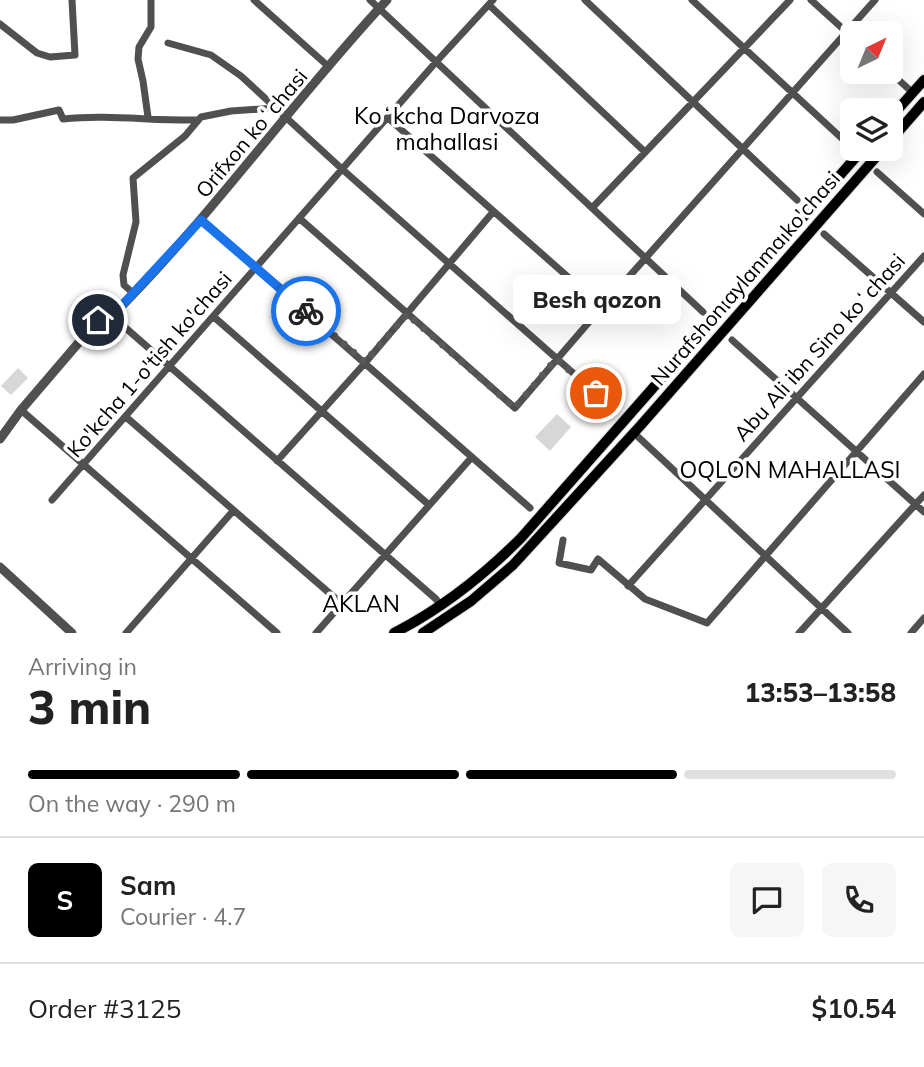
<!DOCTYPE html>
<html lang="en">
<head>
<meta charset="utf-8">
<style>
	body { margin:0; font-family:Mulish,sans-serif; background:#f6f6f6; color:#222; height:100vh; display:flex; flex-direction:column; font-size:26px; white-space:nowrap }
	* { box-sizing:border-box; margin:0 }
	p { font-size:23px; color:#767676 }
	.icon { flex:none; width:38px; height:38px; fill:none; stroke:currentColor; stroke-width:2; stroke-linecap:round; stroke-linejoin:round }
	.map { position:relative; height:633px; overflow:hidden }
	.drawer { display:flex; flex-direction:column; background:#fff; flex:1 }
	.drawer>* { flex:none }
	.needle { width:46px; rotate:43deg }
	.fabs { position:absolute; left:840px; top:21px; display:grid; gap:14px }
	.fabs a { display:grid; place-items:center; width:63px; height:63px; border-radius:10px; background:#fff; box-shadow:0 7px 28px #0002; font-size:35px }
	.pin { position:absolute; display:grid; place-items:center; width:60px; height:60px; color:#fff; margin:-30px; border:4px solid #fff; border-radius:50%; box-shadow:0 2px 7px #0007 }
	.courier { position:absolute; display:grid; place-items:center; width:70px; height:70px; margin:-35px; border:5px solid #1a73e8; border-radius:50%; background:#fff; color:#222; box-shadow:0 2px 9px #0007 }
	.bubble { position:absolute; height:49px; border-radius:10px; background:#fff; box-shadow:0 7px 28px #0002; font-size:23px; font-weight:800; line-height:49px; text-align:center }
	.headline em { font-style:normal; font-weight:800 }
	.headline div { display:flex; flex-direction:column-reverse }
	.headline { display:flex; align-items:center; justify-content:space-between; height:119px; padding:0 28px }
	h1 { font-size:46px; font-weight:800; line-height:52px }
	.bar { display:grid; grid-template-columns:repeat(4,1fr); gap:10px 7px; align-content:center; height:84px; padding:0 28px }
	.bar i { height:9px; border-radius:5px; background:#e0e0e0 }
	.bar .active { background:#000 }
	.bar p { grid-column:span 4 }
	.line { display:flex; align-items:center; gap:18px; padding:0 28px; border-top:2px solid #e0e0e0 }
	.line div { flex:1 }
	.round { display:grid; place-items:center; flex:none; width:74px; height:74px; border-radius:10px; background:#f6f6f6 }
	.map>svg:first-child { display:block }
	.green { fill:#d7d7d7 }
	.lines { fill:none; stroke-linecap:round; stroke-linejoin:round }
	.primary-casing { stroke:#dbdbdb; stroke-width:12 }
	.minor { stroke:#505050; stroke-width:7 }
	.tertiary { stroke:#505050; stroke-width:9 }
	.primary { stroke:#000; stroke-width:10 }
	.done { stroke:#595959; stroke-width:7; stroke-dasharray:0 12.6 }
	.route { stroke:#1a73e8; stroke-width:9 }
	.labels { text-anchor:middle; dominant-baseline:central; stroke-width:7; stroke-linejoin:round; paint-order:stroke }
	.street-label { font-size:21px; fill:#000; stroke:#fff }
	.neighbourhood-label { font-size:23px; fill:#000; stroke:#fff }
</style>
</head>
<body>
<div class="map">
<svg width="924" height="633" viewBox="0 0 924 633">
	<rect width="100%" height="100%" fill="#fff"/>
	<!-- green -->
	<path class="green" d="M18 368 28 378 11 395 1 386Z
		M557 414 571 427 550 451 535 437Z"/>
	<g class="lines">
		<defs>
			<path id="primary" d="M891 117 924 80
				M891 140 924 102
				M394 633C443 608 483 576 521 538L863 149
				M423 633 471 601 513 565 641 425 883 149"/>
		</defs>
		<!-- primary casing -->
		<use href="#primary" class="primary-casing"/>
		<!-- minor -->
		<path class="minor" d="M254 0 329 67
			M370 0 703 312
			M585 0 797 200
			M692 0 848 144
			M811 0 852 37
			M489 5 645 152
			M0 24 37 53 50 57 75 55 72 0
			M168 43 211 55 241 76 342 169 615 410
			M890 72 913 93
			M148 117 143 81 138 59 139 47 151 27V1
			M388 118 602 307
			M0 120H13L59 110 63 119C108 114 152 121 197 120
			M877 172 924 214
			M592 208 790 0
			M299 218 515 408 602 307 875 0
			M201 220 530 508
			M824 234 924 322
			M134 294 124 285 123 275 136 222 133 178 185 136 201 117 231 111 276 108
			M112 316 436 599 441 606
			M214 317 429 505
			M732 340 924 512
			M21 410 277 633
			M126 417 342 604
			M634 433 848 633
			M277 461 365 363 493 212
			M52 500 436 62 493 0
			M563 540 559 563 591 570 598 559 645 599 707 623 924 374
			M628 586 924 256
			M126 633 233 511
			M316 633 472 457
			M799 633 924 495
			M911 633 924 618"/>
		<!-- tertiary -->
		<path class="tertiary" d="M0 439 21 410 98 320 112 316C211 217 292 102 387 0
			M0 567 72 633"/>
		<!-- primary -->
		<use href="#primary" class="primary"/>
	</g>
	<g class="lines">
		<!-- done -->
		<path class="done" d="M306 311 365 362 407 314 515 408 556 359 596 393"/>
		<!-- route -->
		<path class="route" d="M98 320 112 316 201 220 306 311"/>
	</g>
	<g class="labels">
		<!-- street labels -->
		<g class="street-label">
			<text transform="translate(251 133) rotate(-50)">Orifxon koʻchasi</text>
			<text transform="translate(745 278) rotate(-49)">Nurafshon aylanma ko'chasi</text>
			<text transform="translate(819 347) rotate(-48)">Abu Ali ibn Sino koʻchasi</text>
			<text transform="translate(149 364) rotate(-49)">Ko'kcha 1-o'tish ko'chasi</text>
		</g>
		<!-- neighbourhood labels -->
		<g class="neighbourhood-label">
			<text x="447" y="115">Koʻkcha Darvoza<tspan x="447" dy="26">mahallasi</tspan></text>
			<text x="790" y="469">OQLON MAHALLASI</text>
			<text x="361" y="603">AKLAN</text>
		</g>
	</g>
</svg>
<div class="fabs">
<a><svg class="needle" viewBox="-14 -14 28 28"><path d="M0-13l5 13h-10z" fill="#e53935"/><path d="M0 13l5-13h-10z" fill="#767676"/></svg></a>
<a><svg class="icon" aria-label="layers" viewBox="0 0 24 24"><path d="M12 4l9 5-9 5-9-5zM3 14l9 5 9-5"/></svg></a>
</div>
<div class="pin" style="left:596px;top:393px;background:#ea580c"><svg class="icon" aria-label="bag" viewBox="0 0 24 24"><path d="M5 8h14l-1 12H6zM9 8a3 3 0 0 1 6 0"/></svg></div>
<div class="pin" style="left:98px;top:320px;background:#1f2937"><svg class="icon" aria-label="home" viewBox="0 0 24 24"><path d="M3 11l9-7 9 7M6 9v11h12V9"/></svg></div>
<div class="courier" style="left:306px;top:311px"><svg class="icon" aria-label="bike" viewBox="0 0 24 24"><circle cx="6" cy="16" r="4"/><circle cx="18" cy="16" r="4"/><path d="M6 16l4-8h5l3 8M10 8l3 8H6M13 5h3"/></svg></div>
<div class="bubble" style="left:513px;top:275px;width:168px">Besh qozon</div>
</div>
<section class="drawer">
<div class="headline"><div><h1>3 min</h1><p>Arriving in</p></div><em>13:53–13:58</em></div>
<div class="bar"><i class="active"></i><i class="active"></i><i class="active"></i><i></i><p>On the way · 290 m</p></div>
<div class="line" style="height:126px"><b class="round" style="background:#000;color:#fff">S</b><div><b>Sam</b><p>Courier · 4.7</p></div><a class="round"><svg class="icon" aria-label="chat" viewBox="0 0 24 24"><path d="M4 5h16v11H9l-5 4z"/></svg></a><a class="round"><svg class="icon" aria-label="phone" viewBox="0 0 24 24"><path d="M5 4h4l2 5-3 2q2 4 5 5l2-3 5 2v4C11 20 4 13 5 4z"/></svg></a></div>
<div class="line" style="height:91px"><div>Order #3125</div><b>$10.54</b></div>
</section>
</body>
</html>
